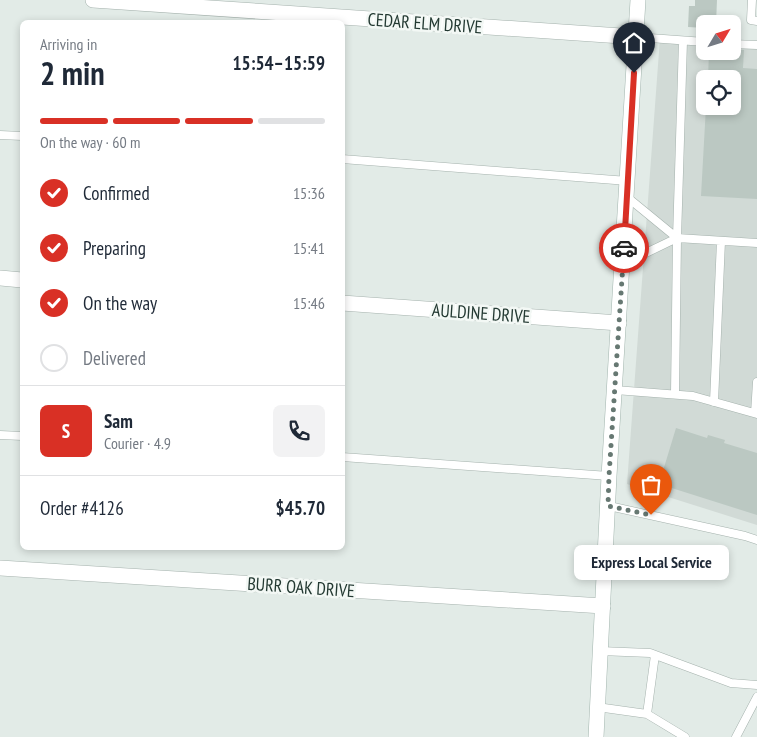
<!DOCTYPE html>
<html lang="en">
<head>
<meta charset="utf-8">
<style>
	body { margin:0; font-family:"PT Sans Narrow",sans-serif; background:#f2f2f3; color:#1f2937; height:100vh; display:flex; flex-direction:column; font-size:19px; white-space:nowrap }
	* { box-sizing:border-box; margin:0 }
	p { font-size:16px; color:#747a83 }
	.icon { flex:none; width:28px; height:28px; fill:none; stroke:currentColor; stroke-width:2; stroke-linecap:round; stroke-linejoin:round }
	.map { position:relative; flex:1; overflow:hidden }
	.sheet { position:absolute; left:20px; top:20px; width:325px; height:530px; display:flex; flex-direction:column; background:#fff; border-radius:8px; box-shadow:0 2px 8px #0003 }
	.sheet>* { flex:none }
	.needle { width:32px; rotate:52deg }
	.buttons { position:absolute; left:696px; top:15px; display:grid; gap:10px }
	.buttons a { display:grid; place-items:center; width:45px; height:45px; border-radius:8px; background:#fff; box-shadow:0 2px 8px #0003; font-size:25px }
	.pin { position:absolute; display:grid; place-items:center; width:42px; height:42px; color:#fff; margin:-51px -21px; border-radius:50% 50% 50% 0; rotate:-45deg; box-shadow:0 0 5px #0007 }
	.pin .icon { rotate:45deg }
	.courier { position:absolute; display:grid; place-items:center; width:50px; height:50px; margin:-25px; border:4px solid #d93025; border-radius:50%; background:#fff; color:#222; box-shadow:0 1px 6px #0007 }
	.bubble { position:absolute; height:35px; border-radius:8px; background:#fff; box-shadow:0 2px 8px #0003; font-size:16px; font-weight:700; line-height:35px; text-align:center }
	.headline em { font-style:normal; font-weight:700 }
	.headline div { display:flex; flex-direction:column-reverse }
	.headline { display:flex; align-items:center; justify-content:space-between; height:85px; padding:0 20px }
	h1 { font-size:32px; font-weight:700; line-height:38px }
	.bar { display:grid; grid-template-columns:repeat(4,1fr); gap:8px 5px; align-content:center; height:60px; padding:0 20px }
	.bar i { height:6px; border-radius:4px; background:#e0e1e3 }
	.bar .on { background:#d93025 }
	.bar p { grid-column:span 4 }
	.line { display:flex; align-items:center; gap:12px; padding:0 20px; border-top:1px solid #e0e1e3 }
	.line div { flex:1 }
	.round { display:grid; place-items:center; flex:none; width:52px; height:52px; border-radius:8px; background:#f2f2f3 }
	ol { padding:0 20px; list-style:none }
	li { display:flex; align-items:center; gap:15px; height:55px }
	li p { margin-inline-start:auto }
	li .icon { padding:5px; border-radius:50%; background:#d93025; color:#fff; stroke-width:4 }
	li:last-child { color:#747a83 }
	li i { width:28px; height:28px; border:2px solid #e0e1e3; border-radius:50% }
	.map>svg:first-child { display:block }
	.built { fill:#d1dad6; fill-rule:evenodd }
	.building { fill:#bbc8c2 }
	.lines { fill:none; stroke-linecap:round; stroke-linejoin:round }
	.lane-casing { stroke:#a5b2ad; stroke-width:9 }
	.street-casing { stroke:#a5b2ad; stroke-width:16 }
	.secondary-casing { stroke:#a2b5ae; stroke-width:16 }
	.lane { stroke:#fff; stroke-width:8 }
	.street { stroke:#fff; stroke-width:15 }
	.secondary { stroke:#fff; stroke-width:15 }
	.done { stroke:#667872; stroke-width:5; stroke-dasharray:0 9 }
	.route { stroke:#d93025; stroke-width:6 }
	.labels { text-anchor:middle; dominant-baseline:central; stroke-width:5; stroke-linejoin:round; paint-order:stroke }
	.street-label { font-size:18px; fill:#243a33; stroke:#f3f8f5 }
</style>
</head>
<body>
<div class="map">
<svg width="757" height="737" viewBox="0 0 757 737">
	<rect width="100%" height="100%" fill="#e2ebe7"/>
	<!-- built -->
	<path class="built" d="M660 38 705 40V51H732L733 41 757 42V525L627 484ZM705 79H732V106H705Z"/>
	<!-- building -->
	<path class="building" d="M695 0H717L716 24H705V28L688 27 689 6H695Z
		M732 50H744L743 68 757 69V199L701 196 706 106H732V79H708L709 51H732Z
		M676 428 707 438 708 435 725 440 724 443 757 453V515L659 484Z"/>
	<g class="lines">
		<defs>
			<path id="lane" d="M752 0 751 20 757 21
				M636 37 705 42
				M732 44 757 45
				M0 135 22 136
				M342 159 628 181
				M627 197 677 238
				M623 264 677 238 757 243
				M615 390 693 396 757 414
				M675 394 677 238 683 41
				M714 402 721 241
				M755 413 757 382
				M0 435 22 436
				M342 457 609 476
				M609 506 745 536 757 540
				M600 651 650 653 731 683 757 685
				M597 707 647 714 685 737
				M647 714 655 655
				M736 737 757 697"/>
			<path id="street" d="M93 0 636 37
				M0 278 22 280
				M342 303 619 323
				M0 568 603 606"/>
			<path id="secondary" d="M596 737 609 476 638 0"/>
		</defs>
		<!-- lane casing -->
		<use href="#lane" class="lane-casing"/>
		<!-- street casing -->
		<use href="#street" class="street-casing"/>
		<!-- secondary casing -->
		<use href="#secondary" class="secondary-casing"/>
		<!-- lane -->
		<use href="#lane" class="lane"/>
		<!-- street -->
		<use href="#street" class="street"/>
		<!-- secondary -->
		<use href="#secondary" class="secondary"/>
	</g>
	<g class="lines">
		<!-- done -->
		<path class="done" d="M624 248 609 476 608 506 651 515"/>
		<!-- route -->
		<path class="route" d="M624 248 634 73"/>
	</g>
	<g class="labels">
		<!-- street labels -->
		<g class="street-label">
			<text transform="translate(425 23) rotate(4)">CEDAR ELM DRIVE</text>
			<text transform="translate(481 313) rotate(4)">AULDINE DRIVE</text>
			<text transform="translate(301 587) rotate(4)">BURR OAK DRIVE</text>
		</g>
	</g>
</svg>
<div class="buttons">
<a><svg class="needle" viewBox="-14 -14 28 28"><path d="M0-13l5 13h-10z" fill="#e53935"/><path d="M0 13l5-13h-10z" fill="#747a83"/></svg></a>
<a><svg class="icon" aria-label="locate" viewBox="0 0 24 24"><circle cx="12" cy="12" r="6"/><path d="M12 2v4M12 18v4M2 12h4M18 12h4"/></svg></a>
</div>
<div class="pin" style="left:651px;top:515px;background:#ea580c"><svg class="icon" aria-label="bag" viewBox="0 0 24 24"><path d="M5 8h14l-1 12H6zM9 8a3 3 0 0 1 6 0"/></svg></div>
<div class="pin" style="left:634px;top:73px;background:#1f2937"><svg class="icon" aria-label="home" viewBox="0 0 24 24"><path d="M3 11l9-7 9 7M6 9v11h12V9"/></svg></div>
<div class="courier" style="left:624px;top:248px"><svg class="icon" aria-label="car" viewBox="0 0 24 24"><path d="M5 17H2v-5l4-1 3-4h7l3 4 3 1v5h-3M9 17h6M6 11h13"/><circle cx="7" cy="17" r="2"/><circle cx="17" cy="17" r="2"/></svg></div>
<div class="bubble" style="left:574px;top:545px;width:155px">Express Local Service</div>
<section class="sheet">
<div class="headline"><div><h1>2 min</h1><p>Arriving in</p></div><em>15:54–15:59</em></div>
<div class="bar"><i class="on"></i><i class="on"></i><i class="on"></i><i></i><p>On the way · 60 m</p></div>
<ol>
<li><svg class="icon" aria-label="check" viewBox="0 0 24 24"><path d="M5 12l5 5 9-10"/></svg>Confirmed<p>15:36</p></li>
<li><svg class="icon" aria-label="check" viewBox="0 0 24 24"><path d="M5 12l5 5 9-10"/></svg>Preparing<p>15:41</p></li>
<li><svg class="icon" aria-label="check" viewBox="0 0 24 24"><path d="M5 12l5 5 9-10"/></svg>On the way<p>15:46</p></li>
<li><i></i>Delivered</li>
</ol>
<div class="line" style="height:90px"><b class="round" style="background:#d93025;color:#fff">S</b><div><b>Sam</b><p>Courier · 4.9</p></div><a class="round"><svg class="icon" aria-label="phone" viewBox="0 0 24 24"><path d="M5 4h4l2 5-3 2q2 4 5 5l2-3 5 2v4C11 20 4 13 5 4z"/></svg></a></div>
<div class="line" style="height:65px"><div>Order #4126</div><b>$45.70</b></div>
</section>
</div>
</body>
</html>
